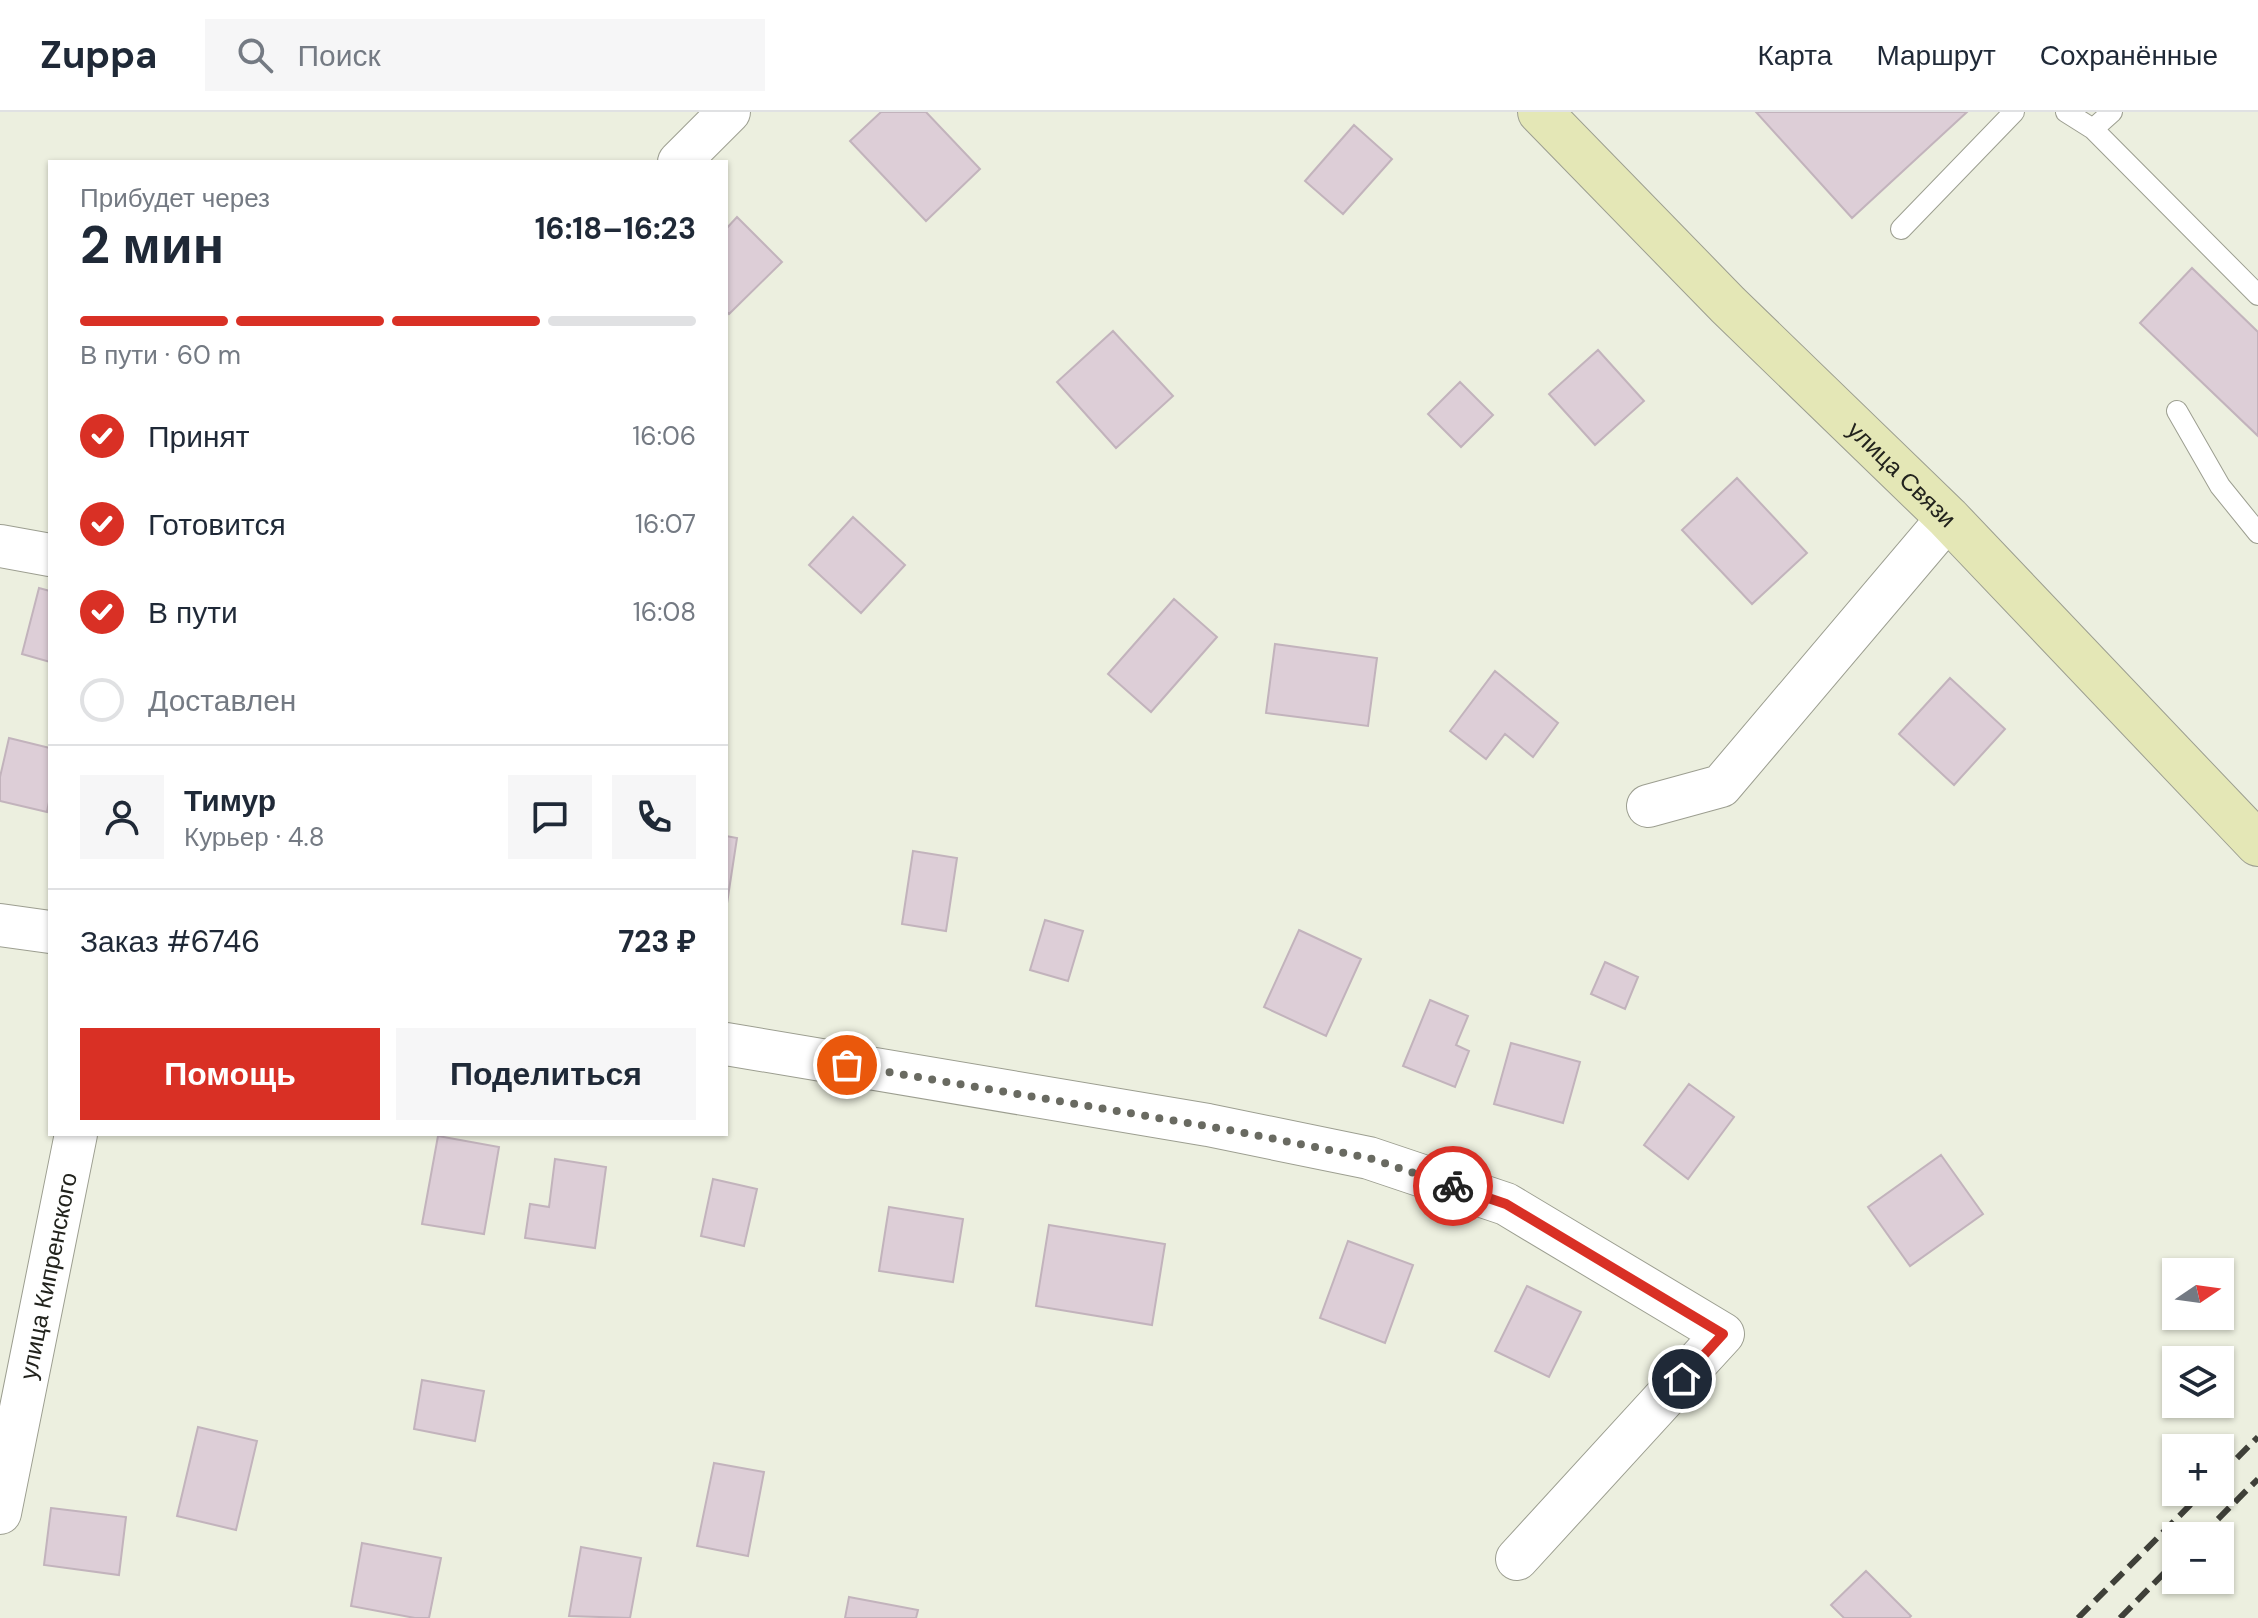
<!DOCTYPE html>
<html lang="ru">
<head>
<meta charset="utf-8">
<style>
	body { margin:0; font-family:"DM Sans",sans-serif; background:#f6f6f7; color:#1f2937; height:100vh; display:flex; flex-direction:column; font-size:30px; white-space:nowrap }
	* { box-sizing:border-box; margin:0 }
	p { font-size:26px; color:#747a83 }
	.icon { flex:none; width:44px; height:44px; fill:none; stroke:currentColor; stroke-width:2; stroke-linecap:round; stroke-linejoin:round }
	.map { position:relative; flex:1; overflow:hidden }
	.side { position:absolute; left:48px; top:48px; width:680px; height:976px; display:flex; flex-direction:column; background:#fff; border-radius:0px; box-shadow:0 2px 6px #0004 }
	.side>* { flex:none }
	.needle { width:52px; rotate:77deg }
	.controls { position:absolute; left:2162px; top:1146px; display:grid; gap:16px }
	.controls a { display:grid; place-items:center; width:72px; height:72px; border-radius:0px; background:#fff; box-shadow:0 2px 6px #0004; font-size:40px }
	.pin { position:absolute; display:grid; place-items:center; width:68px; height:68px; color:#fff; margin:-34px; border:4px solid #fff; border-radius:50%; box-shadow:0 2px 8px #0007 }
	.courier { position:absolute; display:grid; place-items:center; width:80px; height:80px; margin:-40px; border:6px solid #d93025; border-radius:50%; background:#fff; color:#222; box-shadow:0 2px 10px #0007 }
	.overview em { font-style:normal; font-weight:700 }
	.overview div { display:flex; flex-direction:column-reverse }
	.overview { display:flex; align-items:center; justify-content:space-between; height:136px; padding:0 32px }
	h1 { font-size:52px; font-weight:700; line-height:60px }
	.bar { display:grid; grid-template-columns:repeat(4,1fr); gap:12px 8px; align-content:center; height:96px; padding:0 32px }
	.bar i { height:10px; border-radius:6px; background:#e0e1e3 }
	.bar .current { background:#d93025 }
	.bar p { grid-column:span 4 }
	.line { display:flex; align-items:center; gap:20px; padding:0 32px; border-top:2px solid #e0e1e3 }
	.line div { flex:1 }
	.round { display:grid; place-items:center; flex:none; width:84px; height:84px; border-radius:0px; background:#f6f6f7 }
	ol { padding:0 32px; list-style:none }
	li { display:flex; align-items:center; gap:24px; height:88px }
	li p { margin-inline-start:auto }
	li .icon { padding:8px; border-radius:50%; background:#d93025; color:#fff; stroke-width:4 }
	li:last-child { color:#747a83 }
	li i { width:44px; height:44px; border:4px solid #e0e1e3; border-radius:50% }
	.cta { display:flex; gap:16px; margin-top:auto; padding:16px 32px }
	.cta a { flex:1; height:92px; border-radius:0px; background:#d93025; color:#fff; font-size:32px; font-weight:700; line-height:92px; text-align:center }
	.cta a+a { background:#f6f6f7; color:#1f2937 }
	header { display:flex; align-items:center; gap:48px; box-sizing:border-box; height:112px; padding:0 40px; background:#fff; border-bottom:2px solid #e0e1e3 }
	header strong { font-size:38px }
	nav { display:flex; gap:44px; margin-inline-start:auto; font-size:28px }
	.search { width:560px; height:72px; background:#f6f6f7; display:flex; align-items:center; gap:20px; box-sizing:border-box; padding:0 28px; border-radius:0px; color:#747a83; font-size:30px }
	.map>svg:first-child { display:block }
	.building { fill:#ddced7; stroke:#c2b3bc; stroke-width:2 }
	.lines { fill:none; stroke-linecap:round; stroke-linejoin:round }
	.service-casing { stroke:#9c9e90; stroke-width:22 }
	.minor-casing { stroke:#9c9e90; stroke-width:44 }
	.secondary-casing { stroke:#9c9e90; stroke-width:46 }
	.service { stroke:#fff; stroke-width:20 }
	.minor { stroke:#fff; stroke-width:42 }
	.secondary { stroke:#e4e7b6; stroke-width:44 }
	.rail { stroke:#3f4039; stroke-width:6; stroke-dasharray:16 8; stroke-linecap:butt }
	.done { stroke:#696a61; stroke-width:8; stroke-dasharray:0 14.4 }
	.route { stroke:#d93025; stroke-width:10 }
	.labels { text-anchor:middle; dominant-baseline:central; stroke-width:6; stroke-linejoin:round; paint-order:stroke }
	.street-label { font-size:24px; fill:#22231d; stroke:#ecefdf }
</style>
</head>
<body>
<header>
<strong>Zuppa</strong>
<div class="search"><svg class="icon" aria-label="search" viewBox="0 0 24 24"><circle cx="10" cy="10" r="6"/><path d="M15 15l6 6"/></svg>Поиск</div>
<nav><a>Карта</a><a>Маршрут</a><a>Сохранённые</a></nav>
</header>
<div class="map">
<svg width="2258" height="1506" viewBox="0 0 2258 1506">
	<rect width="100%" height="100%" fill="#ecefdf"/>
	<!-- building -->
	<path class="building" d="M881 0H926L980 57 926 109 850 29Z
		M1756 0H1967L1852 106Z
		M1354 13 1392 47 1343 102 1305 69Z
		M737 105 782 150 729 202 726 199V117Z
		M2192 156 2258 220V324L2140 211Z
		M1113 219 1173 284 1116 336 1057 270Z
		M1598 238 1644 289 1595 333 1549 282Z
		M1460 270 1493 303 1461 335 1428 302Z
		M1737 366 1807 441 1752 492 1682 418Z
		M853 405 905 453 861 501 809 453Z
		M39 476 50 479V550L22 542Z
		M1174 487 1217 525 1151 600 1108 562Z
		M1275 532 1377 546 1368 614 1266 601Z
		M1495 559 1558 611 1533 645 1505 622 1486 647 1450 619Z
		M1950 566 2005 617 1954 673 1899 622Z
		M9 626 50 636V685L47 700 0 689V665Z
		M726 724 737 726 726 798Z
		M913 739 957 746 946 819 902 812Z
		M1045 808 1083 819 1068 869 1030 858Z
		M1299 818 1361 847 1326 924 1264 895Z
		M1605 850 1638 865 1625 897 1591 882Z
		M1430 888 1468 904 1456 933 1469 939 1455 975 1403 954Z
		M1511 931 1580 950 1563 1011 1494 992Z
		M1689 972 1734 1005 1688 1067 1644 1033Z
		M438 1024 499 1035 484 1122 422 1112Z
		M1941 1043 1983 1102 1910 1154 1868 1095Z
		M555 1047 606 1055 595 1136 525 1126 530 1092 549 1095Z
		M713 1067 757 1077 744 1134 701 1124Z
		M889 1095 963 1107 953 1170 879 1159Z
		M1049 1113 1165 1132 1152 1213 1036 1194Z
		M1348 1129 1413 1153 1385 1231 1320 1206Z
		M1527 1174 1581 1200 1549 1265 1495 1239Z
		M422 1268 484 1279 475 1329 414 1317Z
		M198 1315 257 1329 236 1418 177 1404Z
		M714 1351 764 1360 748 1444 697 1434Z
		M51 1396 126 1405 119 1463 44 1453Z
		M362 1431 441 1446 429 1506H415L351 1494Z
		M581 1435 641 1446 630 1506 569 1504Z
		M1866 1459 1911 1504 1909 1506H1844L1831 1493Z
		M849 1485 918 1498 916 1506H845Z"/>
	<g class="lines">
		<defs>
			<path id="service" d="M2066 0 2093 17
				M2112 0 2093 17 2258 183
				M1901 117 2014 0
				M2177 299 2220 374 2258 421"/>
			<g id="minor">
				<path d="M679 50 729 0"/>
				<path d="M0 434 50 443"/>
				<path d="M1648 694 1721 674 1948 406"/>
				<path d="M0 813 50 820"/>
				<path d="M726 932 1208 1013 1369 1046 1506 1092 1723 1222 1517 1447"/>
				<path id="s1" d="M0 1401 76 1022"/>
			</g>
			<g id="secondary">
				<path id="s2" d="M1540 0 1728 193 1948 406 2258 732"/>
			</g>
		</defs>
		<!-- service casing -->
		<use href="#service" class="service-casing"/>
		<!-- minor casing -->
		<use href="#minor" class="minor-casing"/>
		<!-- secondary casing -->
		<use href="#secondary" class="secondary-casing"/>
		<!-- service -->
		<use href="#service" class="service"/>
		<!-- minor -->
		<use href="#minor" class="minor"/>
		<!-- secondary -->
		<use href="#secondary" class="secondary"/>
		<!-- rail -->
		<path class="rail" d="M2220 1363 2258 1325
			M2201 1424 2258 1367
			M2078 1506 2203 1380
			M2120 1506 2176 1449"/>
	</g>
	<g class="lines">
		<!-- done -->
		<path class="done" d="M847 953 1235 1019 1369 1046 1453 1074"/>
		<!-- route -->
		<path class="route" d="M1453 1074 1506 1092 1723 1222 1682 1267"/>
	</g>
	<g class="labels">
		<!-- street labels -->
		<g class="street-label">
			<text stroke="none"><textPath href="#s2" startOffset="512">улица Связи</textPath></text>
			<text stroke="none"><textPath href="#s1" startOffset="242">улица Кипренского</textPath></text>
		</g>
	</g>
</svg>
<div class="controls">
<a><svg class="needle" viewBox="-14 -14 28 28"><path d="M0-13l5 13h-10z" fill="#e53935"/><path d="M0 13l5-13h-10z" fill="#747a83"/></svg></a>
<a><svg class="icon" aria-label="layers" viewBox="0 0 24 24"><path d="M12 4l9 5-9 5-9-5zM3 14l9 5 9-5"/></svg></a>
<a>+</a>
<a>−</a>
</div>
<div class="pin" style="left:847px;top:953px;background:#ea580c"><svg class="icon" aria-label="bag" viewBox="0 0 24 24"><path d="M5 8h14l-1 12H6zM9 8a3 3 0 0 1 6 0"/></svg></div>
<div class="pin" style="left:1682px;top:1267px;background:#1f2937"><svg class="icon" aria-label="home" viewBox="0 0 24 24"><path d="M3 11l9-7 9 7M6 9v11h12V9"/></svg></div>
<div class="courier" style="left:1453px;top:1074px"><svg class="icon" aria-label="bike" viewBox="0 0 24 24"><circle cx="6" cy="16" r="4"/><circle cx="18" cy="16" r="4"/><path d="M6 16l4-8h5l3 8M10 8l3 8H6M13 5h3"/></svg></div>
<section class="side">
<div class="overview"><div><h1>2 мин</h1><p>Прибудет через</p></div><em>16:18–16:23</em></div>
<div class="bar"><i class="current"></i><i class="current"></i><i class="current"></i><i></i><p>В пути · 60 m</p></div>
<ol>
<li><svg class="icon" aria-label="check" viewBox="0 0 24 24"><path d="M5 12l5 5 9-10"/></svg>Принят<p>16:06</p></li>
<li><svg class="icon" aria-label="check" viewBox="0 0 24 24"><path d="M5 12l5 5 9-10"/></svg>Готовится<p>16:07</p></li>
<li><svg class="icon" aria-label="check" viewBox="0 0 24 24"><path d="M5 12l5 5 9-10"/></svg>В пути<p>16:08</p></li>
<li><i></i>Доставлен</li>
</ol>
<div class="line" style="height:144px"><a class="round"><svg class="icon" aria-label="person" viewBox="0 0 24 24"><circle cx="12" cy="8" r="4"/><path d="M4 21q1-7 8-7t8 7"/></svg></a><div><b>Тимур</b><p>Курьер · 4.8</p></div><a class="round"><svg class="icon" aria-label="chat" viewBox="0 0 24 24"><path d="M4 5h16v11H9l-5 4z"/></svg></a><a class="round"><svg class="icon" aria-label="phone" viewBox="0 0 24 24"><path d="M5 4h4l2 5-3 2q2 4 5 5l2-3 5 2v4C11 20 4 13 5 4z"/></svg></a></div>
<div class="line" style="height:104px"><div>Заказ #6746</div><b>723 ₽</b></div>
<div class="cta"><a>Помощь</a><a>Поделиться</a></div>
</section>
</div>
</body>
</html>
